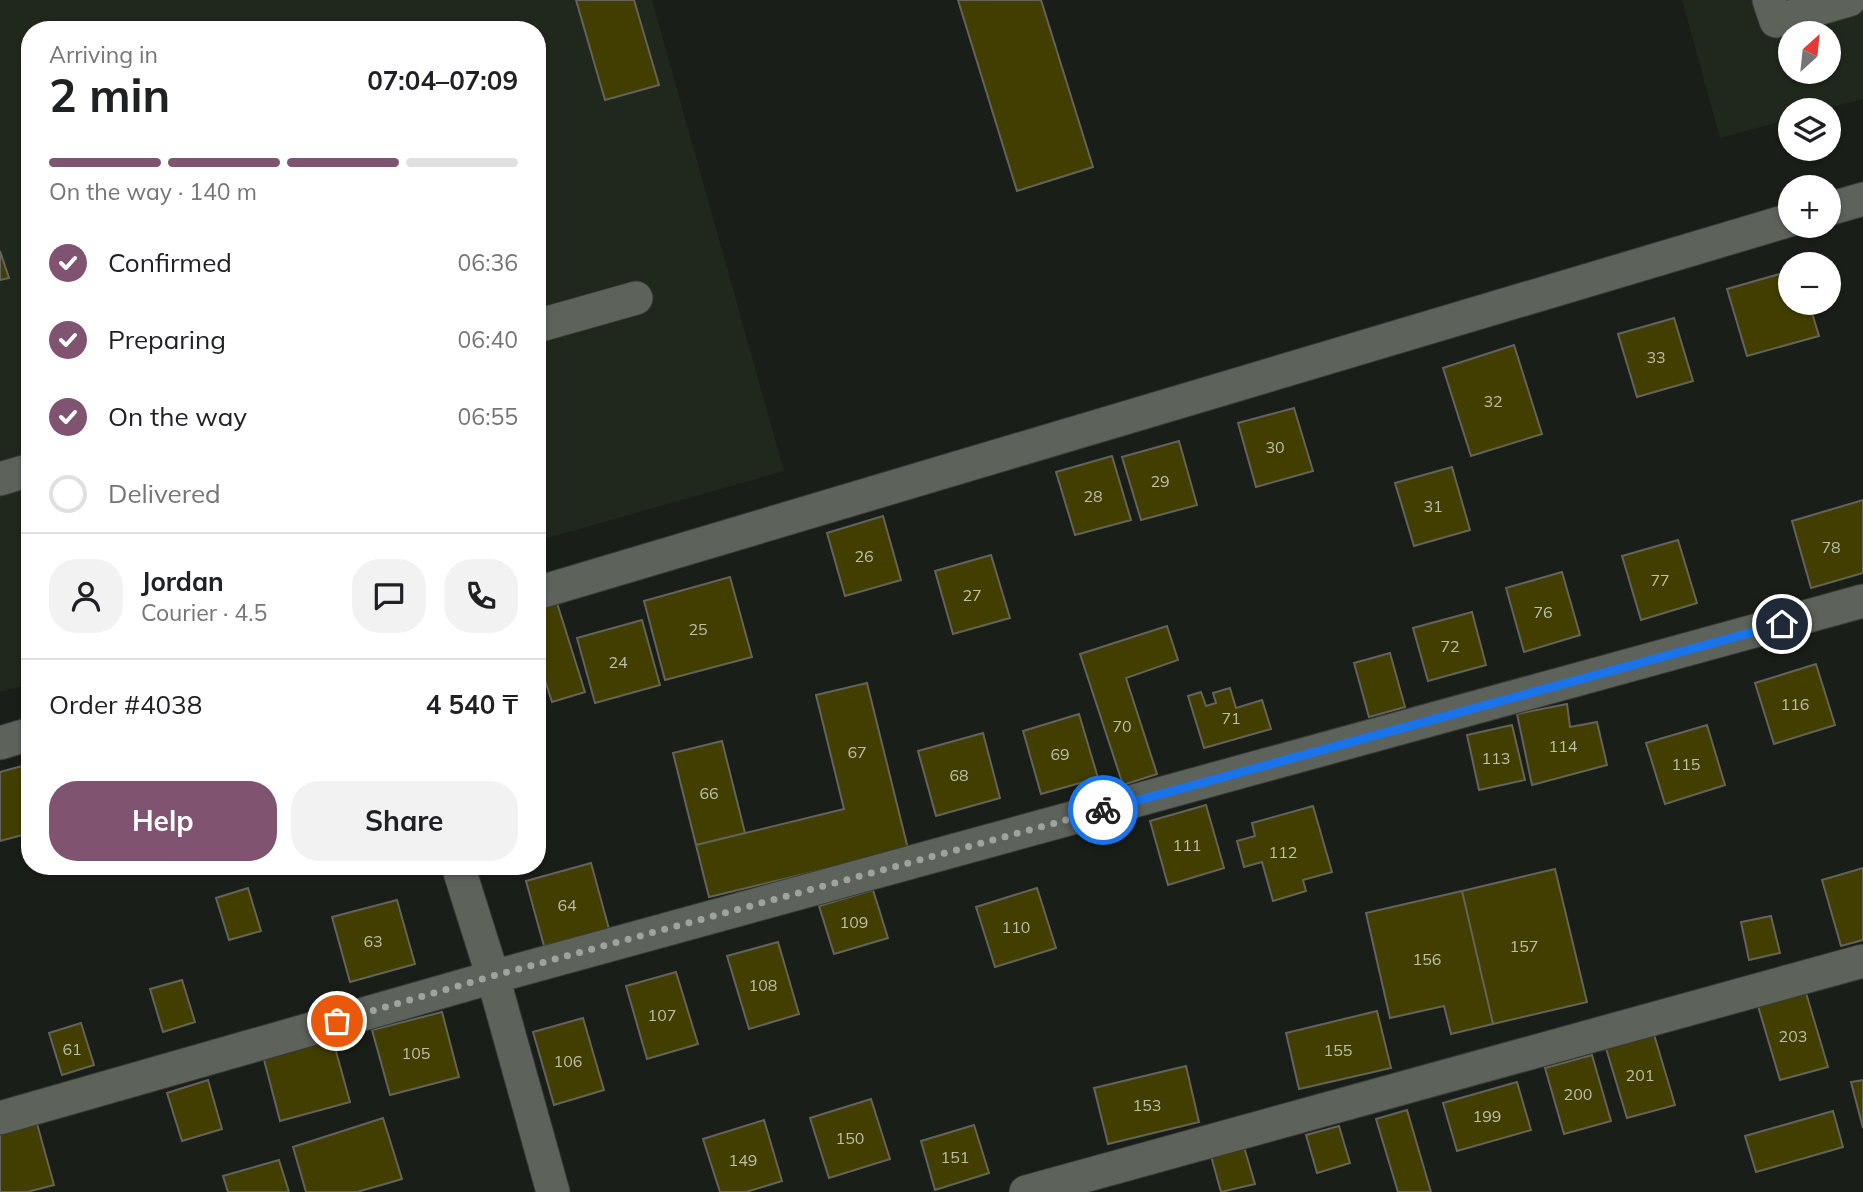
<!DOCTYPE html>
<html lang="en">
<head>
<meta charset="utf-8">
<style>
	body { margin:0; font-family:Mulish,sans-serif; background:#f2f2f2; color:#202124; height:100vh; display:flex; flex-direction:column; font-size:26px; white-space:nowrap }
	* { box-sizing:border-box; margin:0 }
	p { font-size:23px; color:#757577 }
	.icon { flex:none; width:38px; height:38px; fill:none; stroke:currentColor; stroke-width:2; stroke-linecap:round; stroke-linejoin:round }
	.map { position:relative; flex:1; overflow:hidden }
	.panel { position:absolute; left:21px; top:21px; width:525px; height:854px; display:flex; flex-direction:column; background:#fff; border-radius:28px; box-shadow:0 2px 5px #0004 }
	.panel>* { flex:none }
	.needle { width:46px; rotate:27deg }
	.tools { position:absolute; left:1778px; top:21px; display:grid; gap:14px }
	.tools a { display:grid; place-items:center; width:63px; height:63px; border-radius:50%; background:#fff; box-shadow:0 2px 5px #0004; font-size:35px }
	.pin { position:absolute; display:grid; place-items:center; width:60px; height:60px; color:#fff; margin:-30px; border:4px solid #fff; border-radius:50%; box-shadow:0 2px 7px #0007 }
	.courier { position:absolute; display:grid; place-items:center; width:70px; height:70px; margin:-35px; border:5px solid #1a73e8; border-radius:50%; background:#fff; color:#222; box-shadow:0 2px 9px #0007 }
	.summary em { font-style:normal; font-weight:700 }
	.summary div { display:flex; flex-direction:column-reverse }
	.summary { display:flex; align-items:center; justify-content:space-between; height:119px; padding:0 28px }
	h1 { font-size:46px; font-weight:700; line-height:52px }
	.bar { display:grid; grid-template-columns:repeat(4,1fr); gap:10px 7px; align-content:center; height:84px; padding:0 28px }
	.bar i { height:9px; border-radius:5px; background:#e0e0e0 }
	.bar .active { background:#805371 }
	.bar p { grid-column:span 4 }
	.line { display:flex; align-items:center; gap:18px; padding:0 28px; border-top:2px solid #e0e0e0 }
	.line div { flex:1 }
	.round { display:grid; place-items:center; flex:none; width:74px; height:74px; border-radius:28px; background:#f2f2f2 }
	ol { padding:0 28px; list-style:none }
	li { display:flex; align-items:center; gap:21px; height:77px }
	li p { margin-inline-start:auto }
	li .icon { padding:7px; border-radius:50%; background:#805371; color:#fff; stroke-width:4 }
	li:last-child { color:#757577 }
	li i { width:38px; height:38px; border:4px solid #e0e0e0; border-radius:50% }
	.action { display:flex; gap:14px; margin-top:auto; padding:14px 28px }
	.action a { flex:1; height:80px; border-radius:28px; background:#805371; color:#fff; font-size:28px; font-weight:700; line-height:80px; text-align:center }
	.action a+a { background:#f2f2f2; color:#202124 }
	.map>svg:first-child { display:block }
	.built { fill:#20271c; fill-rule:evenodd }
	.building { fill:#423e00; stroke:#63635b; stroke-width:2 }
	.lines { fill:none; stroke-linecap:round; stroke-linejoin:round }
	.minor-casing { stroke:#373a36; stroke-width:35 }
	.minor { stroke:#5d625b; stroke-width:33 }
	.done { stroke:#9fa39e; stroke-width:7; stroke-dasharray:0 12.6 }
	.route { stroke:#1a73e8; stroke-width:9 }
	.labels { text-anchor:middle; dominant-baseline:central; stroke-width:5; stroke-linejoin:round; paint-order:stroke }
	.number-label { font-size:16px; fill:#bebfac }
</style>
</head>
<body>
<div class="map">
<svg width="1863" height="1192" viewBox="0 0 1863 1192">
	<rect width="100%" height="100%" fill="#1a1e18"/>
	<!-- built -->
	<path class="built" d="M0 0H652L784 471 537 541V30H30V684L0 692Z
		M1682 0H1863V99L1821 110H1790V119L1720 138ZM1790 33H1829V72H1790Z"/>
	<!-- building -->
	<path class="building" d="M576 0H634L659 85 605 100Z
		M958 0H1041L1093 167 1017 191Z
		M0 251 9 278 0 280Z
		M1790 271V303H1809L1819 336 1747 356 1727 289Z
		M1674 318 1693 381 1637 397 1618 334Z
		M1514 345 1542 434 1471 456 1443 368Z
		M1294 408 1313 471 1256 487 1238 423Z
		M1179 441 1197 505 1141 520 1122 457Z
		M1112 456 1131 520 1075 535 1056 472Z
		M1452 467 1470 530 1414 546 1395 483Z
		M1863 500V573L1811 588 1792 521Z
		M883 516 901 580 845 596 827 533Z
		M1678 540 1697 603 1641 620 1622 556Z
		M991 555 1010 618 953 634 935 571Z
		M1562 572 1580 635 1524 652 1506 588Z
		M730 577 752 657 665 680 644 601Z
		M557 603 585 692 552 702 537 655V609Z
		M1472 612 1486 665 1428 681 1413 628Z
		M642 620 660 685 595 703 577 638Z
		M1167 626 1178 660 1126 678 1157 774 1123 785 1080 654Z
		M1390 653 1405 707 1369 717 1354 663Z
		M1816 664 1835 725 1774 744 1755 683Z
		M867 683 908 849 709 897 696 845 844 809 816 695Z
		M1230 688 1236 708 1262 700 1271 729 1204 748 1188 696 1201 692 1206 706 1216 703 1213 693Z
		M1567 704 1570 727 1597 722 1607 765 1532 785 1517 714Z
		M1079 714 1098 778 1041 794 1023 731Z
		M1512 725 1525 780 1479 790 1467 735Z
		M1707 725 1725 785 1665 804 1646 743Z
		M983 733 1000 798 936 816 918 751Z
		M722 741 745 833 696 845 673 753Z
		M22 766 30 795V833L0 841V772Z
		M1206 805 1224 868 1168 885 1150 821Z
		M1313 806 1332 872 1303 880 1306 891 1273 901 1262 862 1244 867 1237 841 1255 836 1252 823Z
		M591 863 609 929 544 946 526 881Z
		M1863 868V940L1841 946 1822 880Z
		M1555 869 1587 1002 1493 1024 1462 891Z
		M248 888 261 931 229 940 216 898Z
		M1037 888 1056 948 995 967 976 907Z
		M873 890 888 938 834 954 819 906Z
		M1462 891 1493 1024 1451 1034 1444 1006 1390 1018 1366 913Z
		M397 900 415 964 350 982 332 917Z
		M1771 916 1780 953 1749 960 1741 922Z
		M778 942 799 1014 749 1029 727 956Z
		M676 972 698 1044 647 1059 626 986Z
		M182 980 195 1022 163 1032 150 989Z
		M1806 993 1828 1067 1780 1080 1758 1006Z
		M1377 1011 1391 1068 1299 1089 1286 1033Z
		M442 1012 459 1077 390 1095 372 1030Z
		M583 1018 604 1090 554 1105 533 1032Z
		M81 1023 94 1065 62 1075 49 1033Z
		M1653 1031 1675 1105 1627 1118 1605 1045Z
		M332 1037 350 1102 280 1121 263 1056Z
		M1592 1055 1611 1121 1564 1134 1545 1068Z
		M1186 1066 1199 1122 1108 1144 1094 1088Z
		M208 1080 222 1129 182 1141 167 1093Z
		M1863 1080V1128L1851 1082Z
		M1517 1082 1531 1130 1457 1151 1443 1103Z
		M871 1099 890 1159 829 1178 810 1118Z
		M1407 1110 1431 1192H1398L1376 1119Z
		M1833 1111 1843 1147 1756 1172 1745 1136Z
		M383 1118 402 1179 357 1192H306L293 1147Z
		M36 1120 54 1185 27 1192H0V1129Z
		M764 1120 782 1181 746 1192H720L703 1139Z
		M974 1125 989 1173 935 1190 921 1141Z
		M1339 1126 1350 1163 1317 1173 1306 1135Z
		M1244 1147 1255 1184 1221 1192 1211 1156Z
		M279 1160 289 1192H228L223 1176Z"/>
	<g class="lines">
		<defs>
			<path id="minor" d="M1769 0 1776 21 1849 0
				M1829 209 1863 199
				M537 326 636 298
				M0 479 30 470
				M537 593 1790 220
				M0 743 30 734
				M458 866 493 977 553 1192
				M0 1118 493 977 1863 601
				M1026 1192 1863 961"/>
		</defs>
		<!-- minor casing -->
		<use href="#minor" class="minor-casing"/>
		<!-- minor -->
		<use href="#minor" class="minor"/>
	</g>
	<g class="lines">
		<!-- done -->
		<path class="done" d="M337 1021 493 976 1103 810"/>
		<!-- route -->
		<path class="route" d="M1103 810 1782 624"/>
	</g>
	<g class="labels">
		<!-- number labels -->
		<g class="number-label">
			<text x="1656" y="357">33</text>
			<text x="1493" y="401">32</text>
			<text x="1275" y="447">30</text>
			<text x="1160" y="481">29</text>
			<text x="1093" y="496">28</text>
			<text x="1433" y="506">31</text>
			<text x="1831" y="547">78</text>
			<text x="864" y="556">26</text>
			<text x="1660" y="580">77</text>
			<text x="972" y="595">27</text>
			<text x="1543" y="612">76</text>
			<text x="698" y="629">25</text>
			<text x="1450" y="646">72</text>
			<text x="618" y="662">24</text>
			<text x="1795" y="704">116</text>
			<text x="1231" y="718">71</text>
			<text x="1122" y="726">70</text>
			<text x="1563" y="746">114</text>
			<text x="857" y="752">67</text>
			<text x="1060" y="754">69</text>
			<text x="1496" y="758">113</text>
			<text x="1686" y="764">115</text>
			<text x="959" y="775">68</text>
			<text x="709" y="793">66</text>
			<text x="1187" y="845">111</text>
			<text x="1283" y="852">112</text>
			<text x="567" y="905">64</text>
			<text x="854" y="922">109</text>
			<text x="1016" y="927">110</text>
			<text x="373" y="941">63</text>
			<text x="1524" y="946">157</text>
			<text x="1427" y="959">156</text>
			<text x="763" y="985">108</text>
			<text x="662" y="1015">107</text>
			<text x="1793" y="1036">203</text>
			<text x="72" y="1049">61</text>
			<text x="1338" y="1050">155</text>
			<text x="416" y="1053">105</text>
			<text x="568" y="1061">106</text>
			<text x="1640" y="1075">201</text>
			<text x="1578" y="1094">200</text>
			<text x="1147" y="1105">153</text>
			<text x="1487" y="1116">199</text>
			<text x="850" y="1138">150</text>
			<text x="955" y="1157">151</text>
			<text x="743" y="1160">149</text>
		</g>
	</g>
</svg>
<div class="tools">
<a><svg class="needle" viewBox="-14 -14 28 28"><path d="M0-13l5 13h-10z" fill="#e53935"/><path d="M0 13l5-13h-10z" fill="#757577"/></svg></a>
<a><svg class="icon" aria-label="layers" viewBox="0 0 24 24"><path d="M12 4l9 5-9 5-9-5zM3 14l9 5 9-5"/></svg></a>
<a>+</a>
<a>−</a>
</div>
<div class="pin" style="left:337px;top:1021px;background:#ea580c"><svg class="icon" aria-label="bag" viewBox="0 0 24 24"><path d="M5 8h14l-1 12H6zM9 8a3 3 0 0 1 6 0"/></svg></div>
<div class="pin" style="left:1782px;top:624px;background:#1f2937"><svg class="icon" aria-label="home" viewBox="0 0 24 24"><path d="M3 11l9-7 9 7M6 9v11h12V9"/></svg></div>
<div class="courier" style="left:1103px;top:810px"><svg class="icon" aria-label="bike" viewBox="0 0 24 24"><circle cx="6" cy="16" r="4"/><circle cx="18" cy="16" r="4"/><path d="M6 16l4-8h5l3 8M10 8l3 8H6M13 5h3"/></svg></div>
<section class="panel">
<div class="summary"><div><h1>2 min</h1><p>Arriving in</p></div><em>07:04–07:09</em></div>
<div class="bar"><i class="active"></i><i class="active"></i><i class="active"></i><i></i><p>On the way · 140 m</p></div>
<ol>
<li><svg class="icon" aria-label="check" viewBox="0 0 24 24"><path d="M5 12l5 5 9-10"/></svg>Confirmed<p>06:36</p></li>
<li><svg class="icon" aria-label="check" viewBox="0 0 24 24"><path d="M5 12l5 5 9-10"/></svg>Preparing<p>06:40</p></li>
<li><svg class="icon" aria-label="check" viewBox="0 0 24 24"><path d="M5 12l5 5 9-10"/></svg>On the way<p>06:55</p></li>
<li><i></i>Delivered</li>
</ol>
<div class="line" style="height:126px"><a class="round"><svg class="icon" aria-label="person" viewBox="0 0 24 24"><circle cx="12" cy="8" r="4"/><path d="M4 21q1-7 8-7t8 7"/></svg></a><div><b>Jordan</b><p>Courier · 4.5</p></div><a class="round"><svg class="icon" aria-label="chat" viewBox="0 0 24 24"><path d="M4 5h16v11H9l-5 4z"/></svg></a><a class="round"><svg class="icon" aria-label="phone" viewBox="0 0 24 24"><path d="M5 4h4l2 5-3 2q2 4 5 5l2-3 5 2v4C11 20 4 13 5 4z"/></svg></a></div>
<div class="line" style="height:91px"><div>Order #4038</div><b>4 540 ₸</b></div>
<div class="action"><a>Help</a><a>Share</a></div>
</section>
</div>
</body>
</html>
